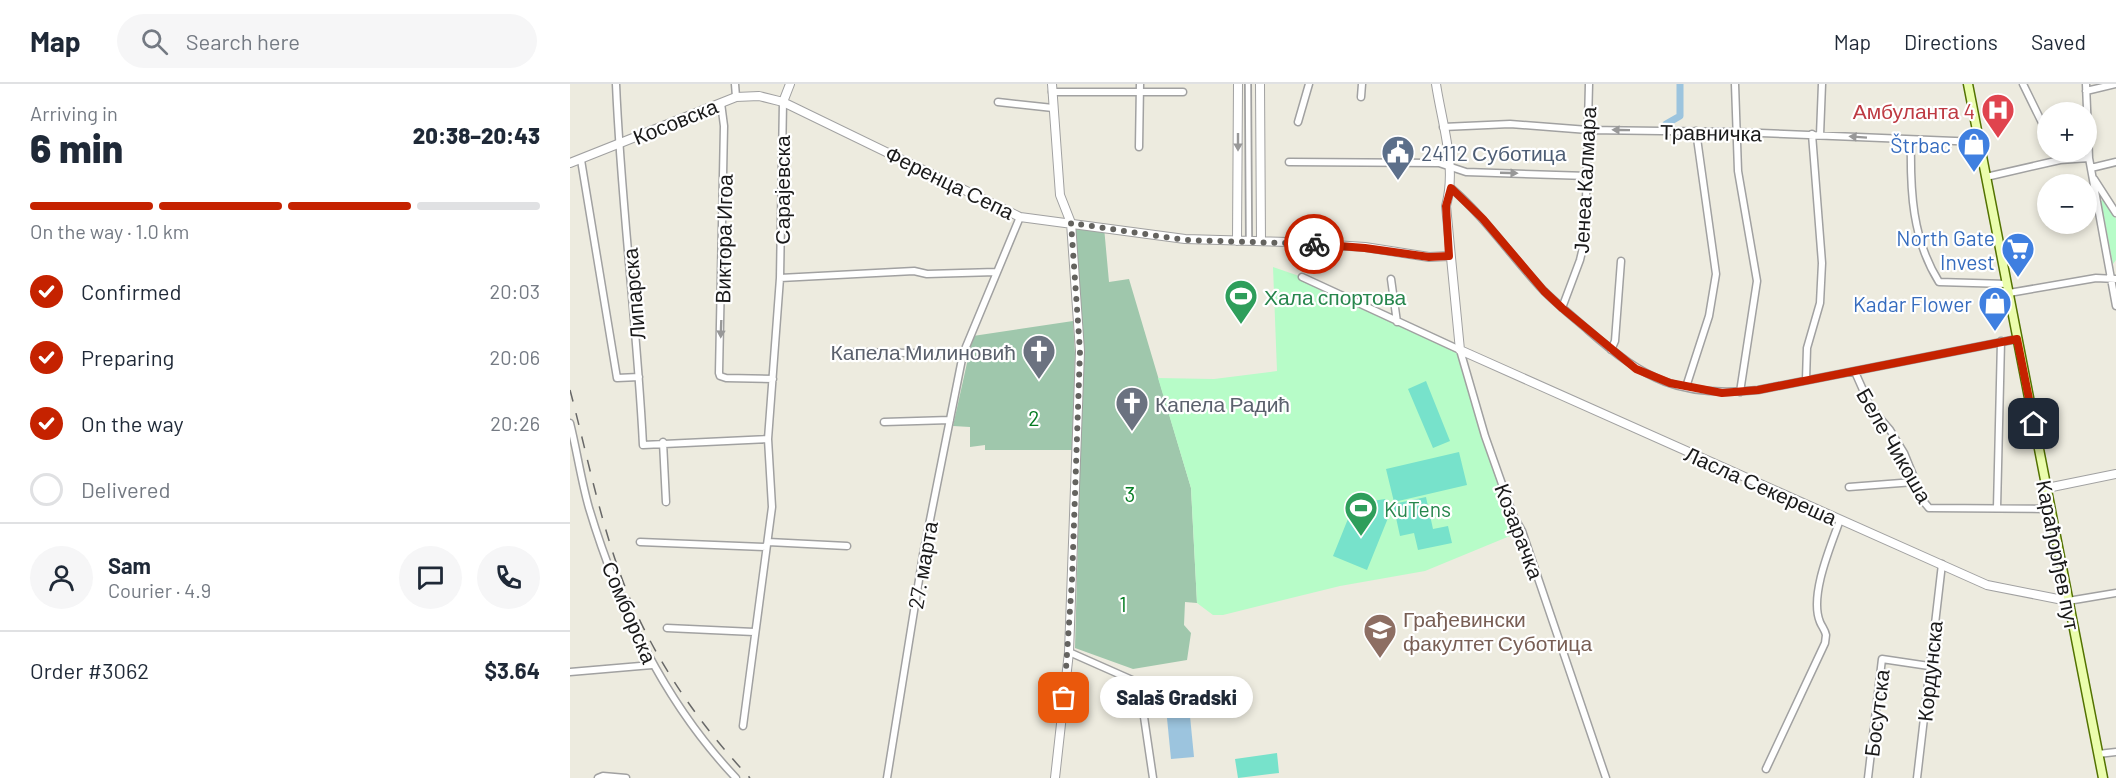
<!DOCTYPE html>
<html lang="en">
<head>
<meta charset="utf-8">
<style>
	body { margin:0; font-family:Barlow,sans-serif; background:#f6f6f7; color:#1f2937; height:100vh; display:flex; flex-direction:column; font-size:22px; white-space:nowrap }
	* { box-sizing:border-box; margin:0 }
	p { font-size:20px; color:#747a83 }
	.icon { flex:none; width:33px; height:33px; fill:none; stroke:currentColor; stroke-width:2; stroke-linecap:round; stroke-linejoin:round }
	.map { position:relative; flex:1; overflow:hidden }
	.panel { display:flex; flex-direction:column; background:#fff; width:570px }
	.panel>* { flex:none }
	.fabs { position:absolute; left:1467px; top:18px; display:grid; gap:12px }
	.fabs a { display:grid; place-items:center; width:60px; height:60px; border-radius:50%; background:#fff; box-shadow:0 3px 9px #0003; font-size:30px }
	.pin { position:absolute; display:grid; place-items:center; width:51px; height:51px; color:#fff; margin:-26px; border-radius:12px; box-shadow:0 3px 9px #0006 }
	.courier { position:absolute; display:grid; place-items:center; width:60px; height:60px; margin:-30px; border:4px solid #c52200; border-radius:50%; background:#fff; color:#222; box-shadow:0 2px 8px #0007 }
	.bubble { position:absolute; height:42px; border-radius:21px; background:#fff; box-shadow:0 3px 9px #0003; font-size:20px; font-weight:800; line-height:42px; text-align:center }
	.overview em { font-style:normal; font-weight:800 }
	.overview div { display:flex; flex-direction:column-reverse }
	.overview { display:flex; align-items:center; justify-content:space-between; height:102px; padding:0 30px }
	h1 { font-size:39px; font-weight:800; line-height:45px }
	.bar { display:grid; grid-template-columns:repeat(4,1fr); gap:9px 6px; align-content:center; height:72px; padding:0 30px }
	.bar i { height:8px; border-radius:4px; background:#e0e1e3 }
	.bar .selected { background:#c52200 }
	.bar p { grid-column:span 4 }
	.line { display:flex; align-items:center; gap:15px; padding:0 30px; border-top:2px solid #e0e1e3 }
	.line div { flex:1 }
	.round { display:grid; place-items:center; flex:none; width:63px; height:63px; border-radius:32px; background:#f6f6f7 }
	ol { padding:0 30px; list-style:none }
	li { display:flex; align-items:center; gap:18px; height:66px }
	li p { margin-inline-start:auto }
	li .icon { padding:6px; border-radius:50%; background:#c52200; color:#fff; stroke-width:4 }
	li:last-child { color:#747a83 }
	li i { width:33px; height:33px; border:3px solid #e0e1e3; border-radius:50% }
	header { display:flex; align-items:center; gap:36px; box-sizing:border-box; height:84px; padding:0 30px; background:#fff; border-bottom:2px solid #e0e1e3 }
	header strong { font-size:28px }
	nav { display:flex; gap:33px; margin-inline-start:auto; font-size:21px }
	.search { width:420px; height:54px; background:#f6f6f7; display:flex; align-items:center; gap:15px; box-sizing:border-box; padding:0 21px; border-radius:33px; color:#747a83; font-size:22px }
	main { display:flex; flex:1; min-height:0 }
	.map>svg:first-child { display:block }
	.cemetery { fill:#9fc7ac }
	.park { fill:#b7fcc8 }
	.pitch { fill:#77e2cb }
	.water { fill:#9cc4de }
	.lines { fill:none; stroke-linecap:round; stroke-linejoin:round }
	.canal { stroke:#9cc4de; stroke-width:7 }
	.pedestrian-casing { stroke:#a1a1a1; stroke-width:8 }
	.minor-casing { stroke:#a1a1a1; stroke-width:9 }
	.tertiary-casing { stroke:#a1a1a1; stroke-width:10 }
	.secondary-casing { stroke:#537300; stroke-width:11 }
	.pedestrian { stroke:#fff; stroke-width:4.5 }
	.minor { stroke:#fff; stroke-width:6 }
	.tertiary { stroke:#fff; stroke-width:8 }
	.secondary { stroke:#ebfdad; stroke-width:8 }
	.rail { stroke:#686868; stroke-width:1.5; stroke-dasharray:12 12; stroke-linecap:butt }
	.oneway { fill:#989898 }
	.done { stroke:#64635f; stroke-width:6; stroke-dasharray:0 10.8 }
	.route { stroke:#c52200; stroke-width:8 }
	.labels { text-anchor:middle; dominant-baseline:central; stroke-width:4.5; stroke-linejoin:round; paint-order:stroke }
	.health-label { font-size:21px; fill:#be3a42; stroke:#fff; text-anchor:end }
	.street-label { font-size:21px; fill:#1a1a1a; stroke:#fff }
	.shop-label { font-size:21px; fill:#366cbe; stroke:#fff; text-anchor:end }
	.service-label { font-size:21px; fill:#4e5e75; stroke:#fff; text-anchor:start }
	.leisure-label { font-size:21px; fill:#27864d; stroke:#fff; text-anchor:start }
	.worship-label { font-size:21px; fill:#5b616d; stroke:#fff; text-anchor:end }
	.park-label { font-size:21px; fill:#057c23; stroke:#fff }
	.education-label { font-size:21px; fill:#785e54; stroke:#fff; text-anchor:start }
</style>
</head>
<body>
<header>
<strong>Map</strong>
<div class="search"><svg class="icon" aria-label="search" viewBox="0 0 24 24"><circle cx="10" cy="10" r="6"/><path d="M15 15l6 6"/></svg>Search here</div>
<nav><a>Map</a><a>Directions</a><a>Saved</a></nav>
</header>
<main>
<section class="panel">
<div class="overview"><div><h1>6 min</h1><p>Arriving in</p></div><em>20:38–20:43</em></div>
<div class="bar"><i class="selected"></i><i class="selected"></i><i class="selected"></i><i></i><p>On the way · 1.0 km</p></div>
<ol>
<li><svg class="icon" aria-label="check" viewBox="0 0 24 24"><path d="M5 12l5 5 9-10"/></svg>Confirmed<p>20:03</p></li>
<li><svg class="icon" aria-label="check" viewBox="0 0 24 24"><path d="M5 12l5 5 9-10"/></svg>Preparing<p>20:06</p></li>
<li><svg class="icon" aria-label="check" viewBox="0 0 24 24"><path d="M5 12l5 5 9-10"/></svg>On the way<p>20:26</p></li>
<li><i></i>Delivered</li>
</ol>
<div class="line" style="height:108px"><a class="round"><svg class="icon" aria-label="person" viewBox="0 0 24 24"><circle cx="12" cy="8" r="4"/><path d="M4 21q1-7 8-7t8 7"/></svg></a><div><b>Sam</b><p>Courier · 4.9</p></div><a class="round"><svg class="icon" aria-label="chat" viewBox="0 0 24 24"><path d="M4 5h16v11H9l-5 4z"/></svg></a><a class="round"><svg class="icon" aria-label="phone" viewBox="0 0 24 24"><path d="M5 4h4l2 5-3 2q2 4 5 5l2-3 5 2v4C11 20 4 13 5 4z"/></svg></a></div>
<div class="line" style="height:78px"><div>Order #3062</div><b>$3.64</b></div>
</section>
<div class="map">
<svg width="1546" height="694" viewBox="0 0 1546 694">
	<rect width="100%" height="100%" fill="#edebdf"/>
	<!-- cemetery -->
	<path class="cemetery" d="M504 142 534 143 539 198 559 195 621 404 627 519 615 518 614 541 621 549 617 576 563 585 505 564 513 268Z
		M503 237 505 269 503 366H415V361L400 363V343L383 342 403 252Z"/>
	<!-- park -->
	<path class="park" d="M1533 116 1546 135V176L1543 180 1531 117Z
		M703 183 732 193 890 266 894 287 952 447 855 487 770 502 653 531H643L627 519 621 404 588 294 644 295 707 287Z"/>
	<!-- pitch -->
	<path class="pitch" d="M856 297 880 357 863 364 838 305Z
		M889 368 897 401 824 418 816 385Z
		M856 413 863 445 878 442 882 459 848 466 844 449 830 452 823 420Z
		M815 415 818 434 797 486 763 472 784 420Z
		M707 669 709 689 668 694 665 675Z"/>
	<!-- water -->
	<path class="water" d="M619 622 624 673 601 675 596 624Z"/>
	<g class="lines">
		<!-- canal -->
		<path class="canal" d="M1092 47 1096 40 1110 32V0"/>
		<defs>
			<path id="pedestrian" d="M678 0 679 157"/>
			<path id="minor" d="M46 0C51 120 67 240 73 361L198 355
				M165 0 166 13
				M1165 0 1168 87 1187 197 1170 308
				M1453 0 1478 51
				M1516 0 1519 74 1546 222
				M1516 7 1546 0
				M482 8H613
				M791 13 792 0
				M428 18 483 24
				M151 19 154 42 149 289 150 292 156 294 203 295
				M728 38 739 0
				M873 43 940 40 1018 46 1165 48 1409 58
				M1250 51 1252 0
				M1341 56C1340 106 1342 155 1369 198L1437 200
				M569 63 570 0
				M1485 68 1490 76
				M11 76 47 294 69 293
				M719 78 869 79 896 88 1018 92
				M1521 84 1546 78
				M1416 93 1490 76 1519 74
				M1524 95 1546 129
				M881 104C916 134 941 172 973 206 987 220 1003 233 1018 246 1075 296 1110 314 1188 306L1447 255
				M732 193 890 266 915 352 943 431 952 447 1036 694
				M210 194 344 187 357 190 426 188
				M821 195 827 238
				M1439 209 1526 194 1546 195
				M992 224 1010 176 1015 155 1019 0
				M1041 266 1045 257 1051 177
				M285 268 393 270
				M1285 288 1301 324 1320 346 1334 369 1354 418 1359 424 1480 425
				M1236 296 1237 264 1250 219 1252 179 1242 50
				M1116 303 1139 232 1146 190 1126 47
				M314 338 380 336
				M0 339C7 367 11 396 19 424 49 524 94 618 166 694
				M93 358 96 418
				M1279 403 1344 398
				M1427 424 1431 257
				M70 458 196 463
				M198 458 277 462
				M1498 517 1546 509
				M97 544 184 548
				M499 568 569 599 583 694
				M0 588 82 581
				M173 642 202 423 198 355 210 194 213 18
				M1528 670 1546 668
				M1196 685 1255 559 1256 551C1255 546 1252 543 1250 538 1239 512 1261 461 1270 436
				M28 694 33 692 56 694
				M317 694 353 471 393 270 450 133
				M1298 694 1312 575 1359 582
				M1347 694 1372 480"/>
			<path id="tertiary" d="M482 0 490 111 501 139 510 267 499 568 485 694
				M690 0 691 157
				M866 0C872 40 887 82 876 122L890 266 1417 501 1498 517
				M213 18 220 0
				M0 79 166 13 189 12 213 18 450 133 615 155 718 158 795 163 859 173 879 172
				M667 157 668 0
				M1477 404 1546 390"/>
			<path id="secondary" d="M1398 0 1533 694"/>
		</defs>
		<!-- pedestrian casing -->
		<use href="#pedestrian" class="pedestrian-casing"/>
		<!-- minor casing -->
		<use href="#minor" class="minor-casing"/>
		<!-- tertiary casing -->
		<use href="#tertiary" class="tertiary-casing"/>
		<!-- secondary casing -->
		<use href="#secondary" class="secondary-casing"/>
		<!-- pedestrian -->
		<use href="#pedestrian" class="pedestrian"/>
		<!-- minor -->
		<use href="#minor" class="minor"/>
		<!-- tertiary -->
		<use href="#tertiary" class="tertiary"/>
		<!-- secondary -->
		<use href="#secondary" class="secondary"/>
		<!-- rail -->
		<path class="rail" d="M0 306C17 370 30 438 54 500 82 572 127 638 180 694"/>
	</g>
	<!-- one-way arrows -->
	<defs><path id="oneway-solid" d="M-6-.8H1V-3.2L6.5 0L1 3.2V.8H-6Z" transform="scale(1.5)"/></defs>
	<g class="oneway">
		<use href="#oneway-solid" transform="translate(1051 46) rotate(-179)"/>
		<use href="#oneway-solid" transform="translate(1288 53) rotate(-176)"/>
		<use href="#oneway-solid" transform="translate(668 58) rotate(90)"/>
		<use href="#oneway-solid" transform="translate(939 89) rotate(2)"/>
		<use href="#oneway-solid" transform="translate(151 245) rotate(92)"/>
	</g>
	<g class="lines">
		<!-- done -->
		<path class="done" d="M494 614 502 496 510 267 501 139 615 156 744 160"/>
		<!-- route -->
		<path class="route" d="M744 160 795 164 859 173 879 172 876 122 881 104 913 135 974 207 992 224 1066 285 1100 299 1152 309 1188 306 1447 255 1464 340"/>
	</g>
	<!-- icons -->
	<defs>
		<symbol id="hospital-pin" viewBox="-11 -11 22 30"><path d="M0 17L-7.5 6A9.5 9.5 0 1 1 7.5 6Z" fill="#e0444e" stroke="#fff"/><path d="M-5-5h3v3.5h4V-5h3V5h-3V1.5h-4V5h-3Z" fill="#fff"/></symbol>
		<symbol id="shop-pin" viewBox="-11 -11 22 30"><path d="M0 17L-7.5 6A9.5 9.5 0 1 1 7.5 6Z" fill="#3f7fe0" stroke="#fff"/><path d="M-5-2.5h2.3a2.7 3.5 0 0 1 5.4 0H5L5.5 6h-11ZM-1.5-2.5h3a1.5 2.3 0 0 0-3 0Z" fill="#fff"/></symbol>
		<symbol id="civic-pin" viewBox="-11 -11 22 30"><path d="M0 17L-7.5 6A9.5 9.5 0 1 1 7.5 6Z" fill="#5c6f8a" stroke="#fff"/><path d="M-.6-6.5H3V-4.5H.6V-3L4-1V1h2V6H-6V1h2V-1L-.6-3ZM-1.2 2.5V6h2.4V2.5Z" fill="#fff"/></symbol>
		<symbol id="supermarket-pin" viewBox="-11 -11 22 30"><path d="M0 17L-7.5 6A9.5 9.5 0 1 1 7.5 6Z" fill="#3f7fe0" stroke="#fff"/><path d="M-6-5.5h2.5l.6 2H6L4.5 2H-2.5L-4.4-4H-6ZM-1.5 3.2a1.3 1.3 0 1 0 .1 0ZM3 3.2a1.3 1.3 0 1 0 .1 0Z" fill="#fff"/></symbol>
		<symbol id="stadium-pin" viewBox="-11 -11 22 30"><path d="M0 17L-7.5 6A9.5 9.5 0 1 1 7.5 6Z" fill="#2e9e5b" stroke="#fff"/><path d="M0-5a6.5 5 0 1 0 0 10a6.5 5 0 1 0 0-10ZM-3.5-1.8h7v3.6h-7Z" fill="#fff"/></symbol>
		<symbol id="church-pin" viewBox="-11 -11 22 30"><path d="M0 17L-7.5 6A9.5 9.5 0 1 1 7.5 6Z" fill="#6b7280" stroke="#fff"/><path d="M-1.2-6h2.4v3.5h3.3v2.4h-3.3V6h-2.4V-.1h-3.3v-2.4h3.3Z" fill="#fff"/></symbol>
		<symbol id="university-pin" viewBox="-11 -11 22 30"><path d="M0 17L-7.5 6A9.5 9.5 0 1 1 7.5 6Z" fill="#8d6e63" stroke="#fff"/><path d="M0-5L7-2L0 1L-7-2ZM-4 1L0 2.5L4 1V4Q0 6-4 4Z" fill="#fff"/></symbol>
	</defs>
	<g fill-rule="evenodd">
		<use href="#hospital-pin" x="1409" y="7" width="38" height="52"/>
		<use href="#shop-pin" x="1385" y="41" width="38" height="52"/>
		<use href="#civic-pin" x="809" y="49" width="38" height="52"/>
		<use href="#supermarket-pin" x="1429" y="146" width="38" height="52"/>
		<use href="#stadium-pin" x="652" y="193" width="38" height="52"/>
		<use href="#shop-pin" x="1406" y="200" width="38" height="52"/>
		<use href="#church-pin" x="450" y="248" width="38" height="52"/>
		<use href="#church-pin" x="543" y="300" width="38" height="52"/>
		<use href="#stadium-pin" x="772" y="405" width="38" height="52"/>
		<use href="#university-pin" x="791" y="527" width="38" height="52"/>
	</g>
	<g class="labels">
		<!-- health labels -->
		<g class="health-label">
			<text x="1405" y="26">Амбуланта 4</text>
		</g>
		<!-- street labels -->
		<g class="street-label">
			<text transform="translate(105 37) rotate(-22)">Косовска</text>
			<text transform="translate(1141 48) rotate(1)">Травничка</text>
			<text transform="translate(1014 96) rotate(-87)">Јенеа Калмара</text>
			<text transform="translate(380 98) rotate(26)">Ференца Сепа</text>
			<text transform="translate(211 106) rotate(-90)">Сарајевска</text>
			<text transform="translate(153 155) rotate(-89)">Виктора Игоа</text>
			<text transform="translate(63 210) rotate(-95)">Липарска</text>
			<text transform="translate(1325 361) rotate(60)">Беле Чикоша</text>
			<text transform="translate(1191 401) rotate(24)">Ласла Секереша</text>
			<text transform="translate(950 447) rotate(69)">Козарачка</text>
			<text transform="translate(1489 471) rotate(79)">Карађорђев пут</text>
			<text transform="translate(352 481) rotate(-80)">27. марта</text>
			<text transform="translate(60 528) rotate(67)">Сомборска</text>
			<text transform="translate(1359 587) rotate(-84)">Кордунска</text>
			<text transform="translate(1306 629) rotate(-83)">Босутска</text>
		</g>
		<!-- shop labels -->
		<g class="shop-label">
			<text x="1381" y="60">Štrbac</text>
			<text x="1425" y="153">North Gate<tspan x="1425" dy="24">Invest</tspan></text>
			<text x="1402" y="219">Kadar Flower</text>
		</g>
		<!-- service labels -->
		<g class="service-label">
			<text x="851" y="68">24112 Суботица</text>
		</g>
		<!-- leisure labels -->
		<g class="leisure-label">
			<text x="694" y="212">Хала спортова</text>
			<text x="814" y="424">KuTens</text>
		</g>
		<!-- worship labels -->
		<g class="worship-label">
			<text x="446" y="267">Капела Милиновић</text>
			<text x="585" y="319" text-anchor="start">Капела Радић</text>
		</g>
		<!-- park labels -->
		<g class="park-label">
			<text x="464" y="333">2</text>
			<text x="560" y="409">3</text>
			<text x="553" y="519">1</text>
		</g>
		<!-- education labels -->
		<g class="education-label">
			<text x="833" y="534">Грађевински<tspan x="833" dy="24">факултет Суботица</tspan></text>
		</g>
	</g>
</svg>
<div class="fabs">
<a>+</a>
<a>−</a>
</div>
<div class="pin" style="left:494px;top:614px;background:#ea580c"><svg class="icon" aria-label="bag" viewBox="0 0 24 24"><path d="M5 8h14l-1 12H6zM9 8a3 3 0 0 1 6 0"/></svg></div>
<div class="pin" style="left:1464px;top:340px;background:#1f2937"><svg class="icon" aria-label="home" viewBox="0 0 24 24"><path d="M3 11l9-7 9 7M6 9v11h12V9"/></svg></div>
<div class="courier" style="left:744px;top:160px"><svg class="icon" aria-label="bike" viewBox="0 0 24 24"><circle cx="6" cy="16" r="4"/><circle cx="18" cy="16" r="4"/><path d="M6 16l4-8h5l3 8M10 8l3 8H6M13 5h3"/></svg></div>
<div class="bubble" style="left:530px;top:592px;width:153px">Salaš Gradski</div>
</div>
</main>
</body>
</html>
